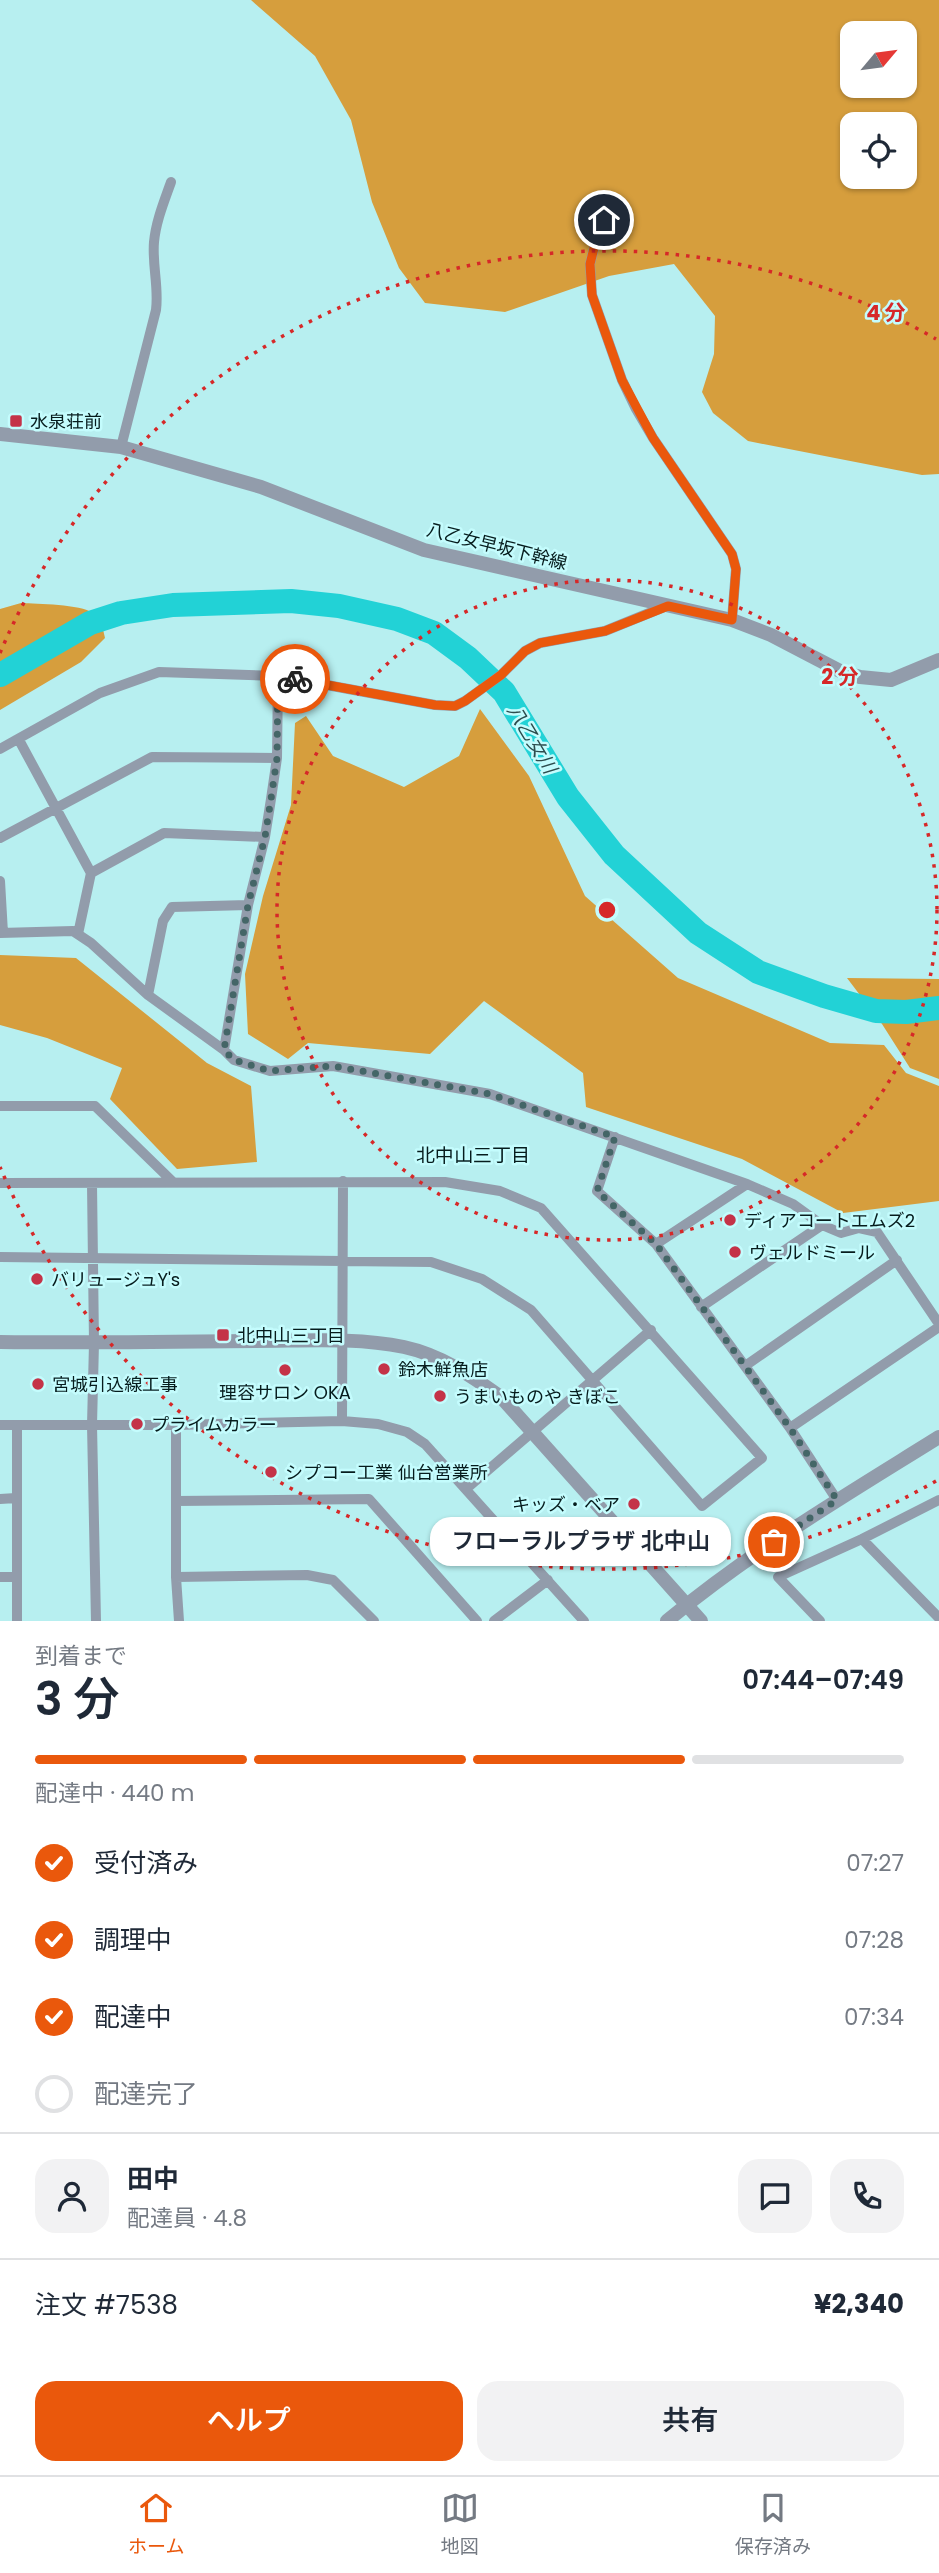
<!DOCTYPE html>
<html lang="ja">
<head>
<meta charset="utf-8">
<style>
	body { margin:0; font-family:Poppins,"Noto Sans JP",sans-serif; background:#f2f2f3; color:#1f2937; height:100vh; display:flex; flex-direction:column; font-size:26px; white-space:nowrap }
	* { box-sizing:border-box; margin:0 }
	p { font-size:23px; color:#747a83 }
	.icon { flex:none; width:38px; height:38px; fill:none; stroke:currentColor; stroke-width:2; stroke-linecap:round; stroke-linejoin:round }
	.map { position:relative; height:1621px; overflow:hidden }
	.sheet { display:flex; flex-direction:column; background:#fff; flex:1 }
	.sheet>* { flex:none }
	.needle { width:46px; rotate:61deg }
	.tools { position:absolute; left:840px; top:21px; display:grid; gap:14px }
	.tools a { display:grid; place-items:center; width:77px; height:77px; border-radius:14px; background:#fff; box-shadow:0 2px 5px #0004; font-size:35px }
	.pin { position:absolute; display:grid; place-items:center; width:60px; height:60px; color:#fff; margin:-30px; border:4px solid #fff; border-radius:50%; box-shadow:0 2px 7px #0007 }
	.courier { position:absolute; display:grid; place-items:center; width:70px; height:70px; margin:-35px; border:5px solid #ea580c; border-radius:50%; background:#fff; color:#222; box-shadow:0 2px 9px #0007 }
	.bubble { position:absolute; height:49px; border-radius:21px; background:#fff; box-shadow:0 2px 5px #0004; font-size:23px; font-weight:600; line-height:49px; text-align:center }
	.head em { font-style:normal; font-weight:600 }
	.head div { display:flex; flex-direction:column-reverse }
	.head { display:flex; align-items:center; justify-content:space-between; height:119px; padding:0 35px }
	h1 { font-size:46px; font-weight:600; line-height:52px }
	.bar { display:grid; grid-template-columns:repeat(4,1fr); gap:10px 7px; align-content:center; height:84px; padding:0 35px }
	.bar i { height:9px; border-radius:5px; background:#e0e1e3 }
	.bar .active { background:#ea580c }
	.bar p { grid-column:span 4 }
	.line { display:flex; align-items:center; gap:18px; padding:0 35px; border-top:2px solid #e0e1e3 }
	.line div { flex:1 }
	.round { display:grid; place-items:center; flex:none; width:74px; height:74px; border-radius:21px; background:#f2f2f3 }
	ol { padding:0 35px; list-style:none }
	li { display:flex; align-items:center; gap:21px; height:77px }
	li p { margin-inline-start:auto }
	li .icon { padding:7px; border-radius:50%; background:#ea580c; color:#fff; stroke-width:4 }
	li:last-child { color:#747a83 }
	li i { width:38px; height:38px; border:4px solid #e0e1e3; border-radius:50% }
	.action { display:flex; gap:14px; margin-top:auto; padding:14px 35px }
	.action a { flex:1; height:80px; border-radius:21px; background:#ea580c; color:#fff; font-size:28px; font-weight:600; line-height:80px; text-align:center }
	.action a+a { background:#f2f2f3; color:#1f2937 }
	.menu { display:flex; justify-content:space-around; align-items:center; height:98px; border-top:2px solid #e0e1e3; background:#fff; font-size:19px; color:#747a83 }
	.menu a { display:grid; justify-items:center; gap:4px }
	.menu .active { color:#ea580c }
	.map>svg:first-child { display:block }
	.forest { fill:#d69e3d; fill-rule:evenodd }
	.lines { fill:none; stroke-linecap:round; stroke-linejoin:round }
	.river { stroke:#22d2d6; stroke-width:24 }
	.minor { stroke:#929cab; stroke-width:10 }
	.tertiary { stroke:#929cab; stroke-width:14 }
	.done { stroke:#446667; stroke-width:7; stroke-dasharray:0 12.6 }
	.route { stroke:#ea580c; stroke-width:9 }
	.ring { fill:none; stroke:#d62828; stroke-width:3.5; stroke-dasharray:3.5 7 }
	.poi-dot { fill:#c43348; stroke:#c4fcfd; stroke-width:2.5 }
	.labels { text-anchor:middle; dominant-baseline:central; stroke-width:5; stroke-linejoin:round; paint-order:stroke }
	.poi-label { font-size:18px; fill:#061c1d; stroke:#c4fcfd; text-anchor:start }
	.street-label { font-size:18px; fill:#061c1d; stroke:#c4fcfd }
	.water-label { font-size:19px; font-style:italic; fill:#2c4c4d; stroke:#c4fcfd }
	.neighbourhood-label { font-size:19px; fill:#061c1d; stroke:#c4fcfd }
	.centre { fill:#d62828; stroke:#c4fcfd; stroke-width:3.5 }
	.ring-label { font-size:21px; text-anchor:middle; font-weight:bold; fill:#d62828; stroke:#c4fcfd; stroke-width:5; stroke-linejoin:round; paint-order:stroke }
</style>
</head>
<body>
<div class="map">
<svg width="939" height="1621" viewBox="0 0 939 1621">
	<rect width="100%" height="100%" fill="#b7eff0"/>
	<!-- forest -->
	<path class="forest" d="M251 0H939V474L922 475 748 441 713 413 702 392 714 354 715 316 674 264 609 276 505 312 425 303 399 268 372 202 351 120 315 56ZM852 33H905V86H852ZM852 124H905V177H852Z
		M21 603C38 604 80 604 93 613 101 618 103 629 105 638L81 662 0 710V609Z
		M480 709 529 776 585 896 678 978 830 1043 884 1045 906 1073 939 1086V1201L843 1213 742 1159 586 1107 583 1073 484 1001 430 1054 308 1043 288 1059 248 1034 245 974 263 896 291 805 295 723 306 716 333 756 404 787 459 756Z
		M0 955 76 958 207 1063 251 1086 257 1162 177 1169 110 1099 122 1068 47 1038 0 1025Z
		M847 978 939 979V1079L910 1068 882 1024Z"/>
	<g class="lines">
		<!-- river -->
		<path class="river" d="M0 675 90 623 121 613 173 605 291 601 339 606 397 619 434 633 468 658 504 692 568 797 614 855 698 933 758 972 824 996 876 1011 906 1012 939 1008"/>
		<!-- minor -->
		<path class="minor" d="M612 204 597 236 590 264 592 295 622 380 636 409 653 438 732 554 736 569 732 620
			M121 447 156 310C159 287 152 265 154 242 156 221 164 202 171 182
			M19 740 91 873 78 934
			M0 749 100 693 159 672 278 676 435 705 455 706 465 701 501 675 525 651 540 643 605 631 669 605
			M0 838 152 757 277 758
			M91 873 164 833 265 837
			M0 881 3 933
			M0 933 73 931 91 943 148 995 224 1050 234 1060 270 1071 333 1066 490 1094 747 1184 793 1204 822 1225 841 1233 859 1228 877 1232 939 1324
			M148 995 163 921 172 907 248 905
			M224 1050 248 905 265 837 271 799 277 758 278 676
			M0 1106H95L172 1181
			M615 1137 597 1191 656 1244 790 1428 837 1500
			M0 1183 445 1182 500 1191 541 1208 762 1458 702 1506 531 1310 482 1279 431 1262 0 1257
			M92 1184 94 1343 92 1425 96 1621
			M656 1244 747 1184
			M701 1307 822 1225
			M745 1366 897 1260
			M342 1421 343 1181
			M0 1425H176L342 1421 378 1424 407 1432 425 1444 584 1621
			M176 1425V1577L179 1621
			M790 1428 939 1327
			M466 1489 651 1330
			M0 1499 16 1498
			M176 1501 369 1499 477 1621
			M862 1539 939 1618
			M0 1577H16
			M176 1577 307 1575 333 1580 374 1621
			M17 1621V1425
			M494 1621 548 1580
			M820 1621 778 1577 862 1539 939 1500"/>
		<!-- tertiary -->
		<path class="tertiary" d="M0 434 121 447 261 487 424 550 732 620 771 635 840 671 860 677 891 680 939 660
			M0 1342C85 1343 170 1342 255 1341 304 1341 355 1337 404 1347 441 1355 472 1376 502 1398L701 1621
			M667 1621C751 1551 846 1495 939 1437"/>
	</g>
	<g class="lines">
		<!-- done -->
		<path class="done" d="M295 679 278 676 277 758 271 799 265 837 248 905 224 1050 234 1060 270 1071 333 1066 490 1094 615 1137 597 1191 656 1244 790 1428 837 1500 774 1542"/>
		<!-- route -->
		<path class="route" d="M295 679 435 705 455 706 465 701 501 675 525 651 540 643 605 631 668 606 732 620 736 569 732 554 653 438 622 380 592 295 590 264 597 236 604 220"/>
	</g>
	<!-- distance rings -->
	<g class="ring">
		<circle cx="607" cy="910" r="330"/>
		<path d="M936 1481A659 659 0 0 1 0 1167M0 653A659 659 0 0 1 936 339"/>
	</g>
	<!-- markers -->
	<g class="poi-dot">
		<rect x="9" y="414" width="14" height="14" rx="3.5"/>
		<circle cx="730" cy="1220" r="7"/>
		<circle cx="735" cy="1252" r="7"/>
		<circle cx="37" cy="1279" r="7"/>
		<rect x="216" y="1328" width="14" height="14" rx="3.5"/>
		<circle cx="384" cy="1369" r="7"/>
		<circle cx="285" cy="1370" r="7"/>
		<circle cx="38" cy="1384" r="7"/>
		<circle cx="440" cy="1396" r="7"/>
		<circle cx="137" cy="1424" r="7"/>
		<circle cx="271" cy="1472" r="7"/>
		<circle cx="634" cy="1504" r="7"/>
	</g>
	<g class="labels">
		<!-- poi labels -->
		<g class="poi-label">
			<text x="30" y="421">水泉荘前</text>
			<text x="744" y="1220">ディアコートエムズ2</text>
			<text x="749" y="1252">ヴェルドミール</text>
			<text x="51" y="1279">バリュージュY's</text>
			<text x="237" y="1335">北中山三丁目</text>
			<text x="398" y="1369">鈴木鮮魚店</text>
			<text x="52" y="1384">宮城引込線工事</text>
			<text x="285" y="1392" text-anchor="middle">理容サロン OKA</text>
			<text x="454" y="1396">うまいものや きぼこ</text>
			<text x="151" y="1424">プライムカラー</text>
			<text x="285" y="1472">シプコー工業 仙台営業所</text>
			<text x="620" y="1504" text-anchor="end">キッズ・ベア</text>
		</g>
		<!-- street labels -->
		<g class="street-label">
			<text transform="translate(497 546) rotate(14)">八乙女早坂下幹線</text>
		</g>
		<!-- water labels -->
		<g class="water-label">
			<text transform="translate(532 739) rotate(59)">八乙女川</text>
		</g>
		<!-- neighbourhood labels -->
		<g class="neighbourhood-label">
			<text x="473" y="1155">北中山三丁目</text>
		</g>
	</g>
	<circle cx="607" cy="910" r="10" class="centre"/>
	<g class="ring-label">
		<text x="886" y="320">4 分</text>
		<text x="840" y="684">2 分</text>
	</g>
</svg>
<div class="tools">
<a><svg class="needle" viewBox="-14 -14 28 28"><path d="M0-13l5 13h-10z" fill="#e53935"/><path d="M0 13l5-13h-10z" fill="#747a83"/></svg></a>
<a><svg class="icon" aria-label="locate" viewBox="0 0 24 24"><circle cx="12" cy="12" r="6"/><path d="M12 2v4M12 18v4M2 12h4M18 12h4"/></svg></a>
</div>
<div class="pin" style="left:774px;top:1542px;background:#ea580c"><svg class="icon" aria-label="bag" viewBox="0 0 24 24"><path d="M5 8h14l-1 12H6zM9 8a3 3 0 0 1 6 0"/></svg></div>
<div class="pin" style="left:604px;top:220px;background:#1f2937"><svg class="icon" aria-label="home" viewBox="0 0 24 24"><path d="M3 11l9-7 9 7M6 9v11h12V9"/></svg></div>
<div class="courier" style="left:295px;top:679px"><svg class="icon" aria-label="bike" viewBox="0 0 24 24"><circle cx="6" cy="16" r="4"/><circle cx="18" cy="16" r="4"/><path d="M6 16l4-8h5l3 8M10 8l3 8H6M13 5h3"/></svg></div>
<div class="bubble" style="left:430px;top:1517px;width:301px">フローラルプラザ 北中山</div>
</div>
<section class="sheet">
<div class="head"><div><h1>3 分</h1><p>到着まで</p></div><em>07:44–07:49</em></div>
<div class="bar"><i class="active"></i><i class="active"></i><i class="active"></i><i></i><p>配達中 · 440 m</p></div>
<ol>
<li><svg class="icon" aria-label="check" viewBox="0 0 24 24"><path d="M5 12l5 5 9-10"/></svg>受付済み<p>07:27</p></li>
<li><svg class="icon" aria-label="check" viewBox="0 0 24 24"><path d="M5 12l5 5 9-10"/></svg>調理中<p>07:28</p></li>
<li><svg class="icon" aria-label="check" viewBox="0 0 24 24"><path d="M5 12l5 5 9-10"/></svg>配達中<p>07:34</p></li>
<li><i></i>配達完了</li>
</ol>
<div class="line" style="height:126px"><a class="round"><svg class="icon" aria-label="person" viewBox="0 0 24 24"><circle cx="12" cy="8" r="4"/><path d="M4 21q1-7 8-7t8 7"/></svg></a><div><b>田中</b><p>配達員 · 4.8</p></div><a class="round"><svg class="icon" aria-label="chat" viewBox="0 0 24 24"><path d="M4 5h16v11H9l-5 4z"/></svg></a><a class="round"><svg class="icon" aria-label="phone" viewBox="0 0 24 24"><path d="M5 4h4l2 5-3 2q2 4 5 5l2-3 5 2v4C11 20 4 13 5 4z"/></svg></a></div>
<div class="line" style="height:91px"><div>注文 #7538</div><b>¥2,340</b></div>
<div class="action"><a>ヘルプ</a><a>共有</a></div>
</section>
<nav class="menu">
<a class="active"><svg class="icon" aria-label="home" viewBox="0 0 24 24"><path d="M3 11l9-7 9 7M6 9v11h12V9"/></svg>ホーム</a>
<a><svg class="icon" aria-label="map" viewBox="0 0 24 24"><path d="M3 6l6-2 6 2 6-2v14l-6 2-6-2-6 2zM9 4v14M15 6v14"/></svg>地図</a>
<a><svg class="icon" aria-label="saved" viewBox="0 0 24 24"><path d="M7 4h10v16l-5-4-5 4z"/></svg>保存済み</a>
</nav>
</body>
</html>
